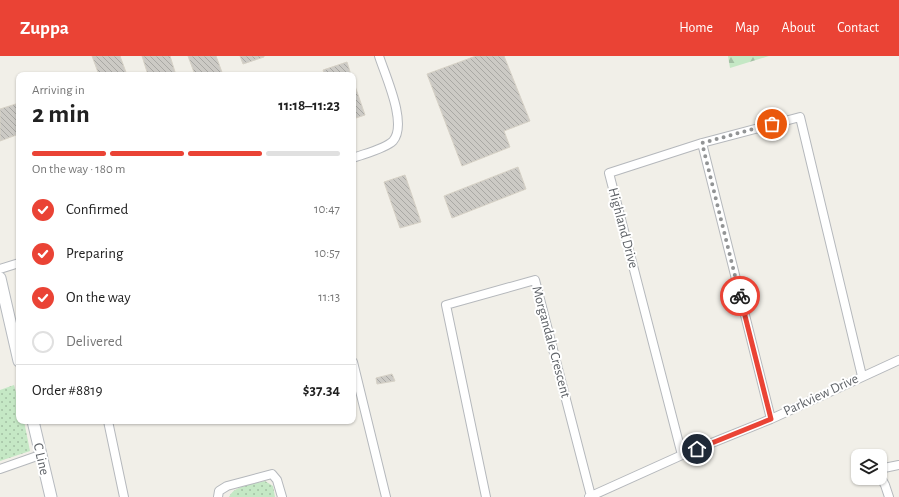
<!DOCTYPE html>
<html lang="en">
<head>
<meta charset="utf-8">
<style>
	body { margin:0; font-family:"Alegreya Sans",sans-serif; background:#f6f6f6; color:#222; height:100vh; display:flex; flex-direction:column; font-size:15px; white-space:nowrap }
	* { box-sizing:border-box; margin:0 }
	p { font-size:13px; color:#767676 }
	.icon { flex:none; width:22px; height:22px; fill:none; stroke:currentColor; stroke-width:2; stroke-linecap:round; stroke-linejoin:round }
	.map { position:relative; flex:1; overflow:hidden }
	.sheet { position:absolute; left:16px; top:16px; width:340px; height:352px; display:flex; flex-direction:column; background:#fff; border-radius:8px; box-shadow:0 1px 3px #0004 }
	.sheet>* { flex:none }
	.buttons { position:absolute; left:851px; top:393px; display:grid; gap:8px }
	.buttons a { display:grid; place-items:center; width:36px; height:36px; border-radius:8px; background:#fff; box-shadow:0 1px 3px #0004; font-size:20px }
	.pin { position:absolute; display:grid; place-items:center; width:34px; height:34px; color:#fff; margin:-17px; border:2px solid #fff; border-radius:50%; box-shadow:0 1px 4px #0007 }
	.courier { position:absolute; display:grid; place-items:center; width:40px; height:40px; margin:-20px; border:3px solid #ea4335; border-radius:50%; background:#fff; color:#222; box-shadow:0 1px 5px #0007 }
	.headline em { font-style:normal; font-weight:600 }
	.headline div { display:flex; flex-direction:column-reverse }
	.headline { display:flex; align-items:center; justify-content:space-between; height:68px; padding:0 16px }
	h1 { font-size:26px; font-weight:600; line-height:30px }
	.bar { display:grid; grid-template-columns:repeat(4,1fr); gap:6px 4px; align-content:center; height:48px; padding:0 16px }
	.bar i { height:5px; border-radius:3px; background:#e0e0e0 }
	.bar .current { background:#ea4335 }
	.bar p { grid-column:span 4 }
	.line { display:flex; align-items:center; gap:10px; padding:0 16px; border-top:1px solid #e0e0e0 }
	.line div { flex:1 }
	ol { padding:0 16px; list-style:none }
	li { display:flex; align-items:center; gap:12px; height:44px }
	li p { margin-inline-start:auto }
	li .icon { padding:4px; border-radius:50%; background:#ea4335; color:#fff; stroke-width:4 }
	li:last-child { color:#767676 }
	li i { width:22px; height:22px; border:2px solid #e0e0e0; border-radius:50% }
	header { display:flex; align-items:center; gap:24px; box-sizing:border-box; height:56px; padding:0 20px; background:#ea4335; color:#fff }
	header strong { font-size:19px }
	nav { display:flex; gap:22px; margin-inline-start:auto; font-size:14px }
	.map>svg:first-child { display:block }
	.grass { fill:url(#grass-dots) }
	.forest { fill:url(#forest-firs) }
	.building { fill:url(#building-back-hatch); stroke:#d6d1c6 }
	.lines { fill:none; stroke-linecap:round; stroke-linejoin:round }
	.street-casing { stroke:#b5b8bc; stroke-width:10 }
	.secondary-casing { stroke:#b6babf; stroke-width:13 }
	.street { stroke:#fff; stroke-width:8 }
	.secondary { stroke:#fff; stroke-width:11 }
	.done { stroke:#929495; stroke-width:4; stroke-dasharray:0 7.2 }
	.route { stroke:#ea4335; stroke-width:5 }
	.labels { text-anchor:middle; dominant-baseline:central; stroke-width:4; stroke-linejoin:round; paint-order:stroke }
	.street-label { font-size:14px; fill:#5f6368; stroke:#fff }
</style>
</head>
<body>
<header>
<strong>Zuppa</strong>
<nav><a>Home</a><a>Map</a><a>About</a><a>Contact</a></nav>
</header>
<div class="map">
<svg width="899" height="441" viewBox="0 0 899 441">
	<defs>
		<pattern id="grass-dots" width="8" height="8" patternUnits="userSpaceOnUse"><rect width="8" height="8" fill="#c5e8c5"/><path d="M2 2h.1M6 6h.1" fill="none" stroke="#a3c0a4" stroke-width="1.8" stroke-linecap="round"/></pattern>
		<pattern id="forest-firs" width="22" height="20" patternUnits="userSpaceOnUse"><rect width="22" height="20" fill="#c5e8c5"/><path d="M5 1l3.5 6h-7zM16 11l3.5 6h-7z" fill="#a3c0a4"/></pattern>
		<pattern id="building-back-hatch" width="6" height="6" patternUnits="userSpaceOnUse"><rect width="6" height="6" fill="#cccac5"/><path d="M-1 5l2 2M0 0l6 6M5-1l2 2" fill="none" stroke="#a9a8a4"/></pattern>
	</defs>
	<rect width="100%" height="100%" fill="#f1efe8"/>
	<!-- grass -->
	<path class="grass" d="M14 329 19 347V365H24L30 395 0 405V334Z
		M265 425 273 430 275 441H229C234 429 254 428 265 425Z"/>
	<!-- forest -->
	<path class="forest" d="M728 0H769L730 12Z"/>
	<!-- building -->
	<path class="building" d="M92 0H120L127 19H99Z
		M142 0H170L176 19H148Z
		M188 0H216L223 19H195Z
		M240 0H264V1L243 8Z
		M476 0H504L530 65 504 75 510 91 462 110 427 18Z
		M347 6 351 19H325L323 14Z
		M353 27H354L365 59 353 63Z
		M19 47V78L0 85V53Z
		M518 111 526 133 452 162 444 140Z
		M405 119 421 166 400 172 384 126Z
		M392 318 395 325 377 328 376 322Z"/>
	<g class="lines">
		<defs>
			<path id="street" d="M702 87 771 363
				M353 102C363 98 385 93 393 85 408 68 385 19 379 0
				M0 213 19 207
				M353 306 386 441
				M108 365 124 441
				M682 399 609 117 702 87 800 61 862 320
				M0 413 40 399
				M880 418 884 412 899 409
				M880 420 885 429 889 441
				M218 441 219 435 227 430 246 425 272 418 277 424 282 441
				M486 441 446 249 535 224 591 440
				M589 441 682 399 771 363 899 304"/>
			<path id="secondary" d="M0 222 19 305
				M33 365 51 441"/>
		</defs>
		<!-- street casing -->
		<use href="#street" class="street-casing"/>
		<!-- secondary casing -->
		<use href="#secondary" class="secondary-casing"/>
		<!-- street -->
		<use href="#street" class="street"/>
		<!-- secondary -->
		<use href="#secondary" class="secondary"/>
	</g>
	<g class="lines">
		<!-- done -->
		<path class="done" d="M740 240 702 87 772 68"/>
		<!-- route -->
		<path class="route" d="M697 393 771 363 740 240"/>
	</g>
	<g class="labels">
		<!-- street labels -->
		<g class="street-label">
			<text transform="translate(623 172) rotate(75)">Highland Drive</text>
			<text transform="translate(551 286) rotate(75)">Morgandale Crescent</text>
			<text transform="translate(821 339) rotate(-25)">Parkview Drive</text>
			<text transform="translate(41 403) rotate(77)">C Line</text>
		</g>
	</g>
</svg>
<div class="buttons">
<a><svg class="icon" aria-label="layers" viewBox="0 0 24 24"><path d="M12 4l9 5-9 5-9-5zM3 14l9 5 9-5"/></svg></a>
</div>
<div class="pin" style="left:772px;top:68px;background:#ea580c"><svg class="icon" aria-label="bag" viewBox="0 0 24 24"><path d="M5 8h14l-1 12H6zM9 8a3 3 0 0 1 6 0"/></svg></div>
<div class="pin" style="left:697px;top:393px;background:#1f2937"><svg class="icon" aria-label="home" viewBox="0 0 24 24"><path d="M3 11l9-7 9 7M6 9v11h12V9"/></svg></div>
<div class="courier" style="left:740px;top:240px"><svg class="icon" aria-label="bike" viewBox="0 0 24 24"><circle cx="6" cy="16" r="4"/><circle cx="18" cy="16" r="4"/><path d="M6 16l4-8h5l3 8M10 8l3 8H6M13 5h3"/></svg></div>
<section class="sheet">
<div class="headline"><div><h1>2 min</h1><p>Arriving in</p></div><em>11:18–11:23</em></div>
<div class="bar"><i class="current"></i><i class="current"></i><i class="current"></i><i></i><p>On the way · 180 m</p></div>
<ol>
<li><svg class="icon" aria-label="check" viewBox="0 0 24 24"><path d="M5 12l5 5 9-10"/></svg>Confirmed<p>10:47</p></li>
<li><svg class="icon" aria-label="check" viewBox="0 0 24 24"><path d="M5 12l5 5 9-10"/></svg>Preparing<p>10:57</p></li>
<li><svg class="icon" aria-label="check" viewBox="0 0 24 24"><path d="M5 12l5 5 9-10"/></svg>On the way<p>11:13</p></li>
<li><i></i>Delivered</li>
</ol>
<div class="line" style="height:52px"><div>Order #8819</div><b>$37.34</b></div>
</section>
</div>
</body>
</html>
